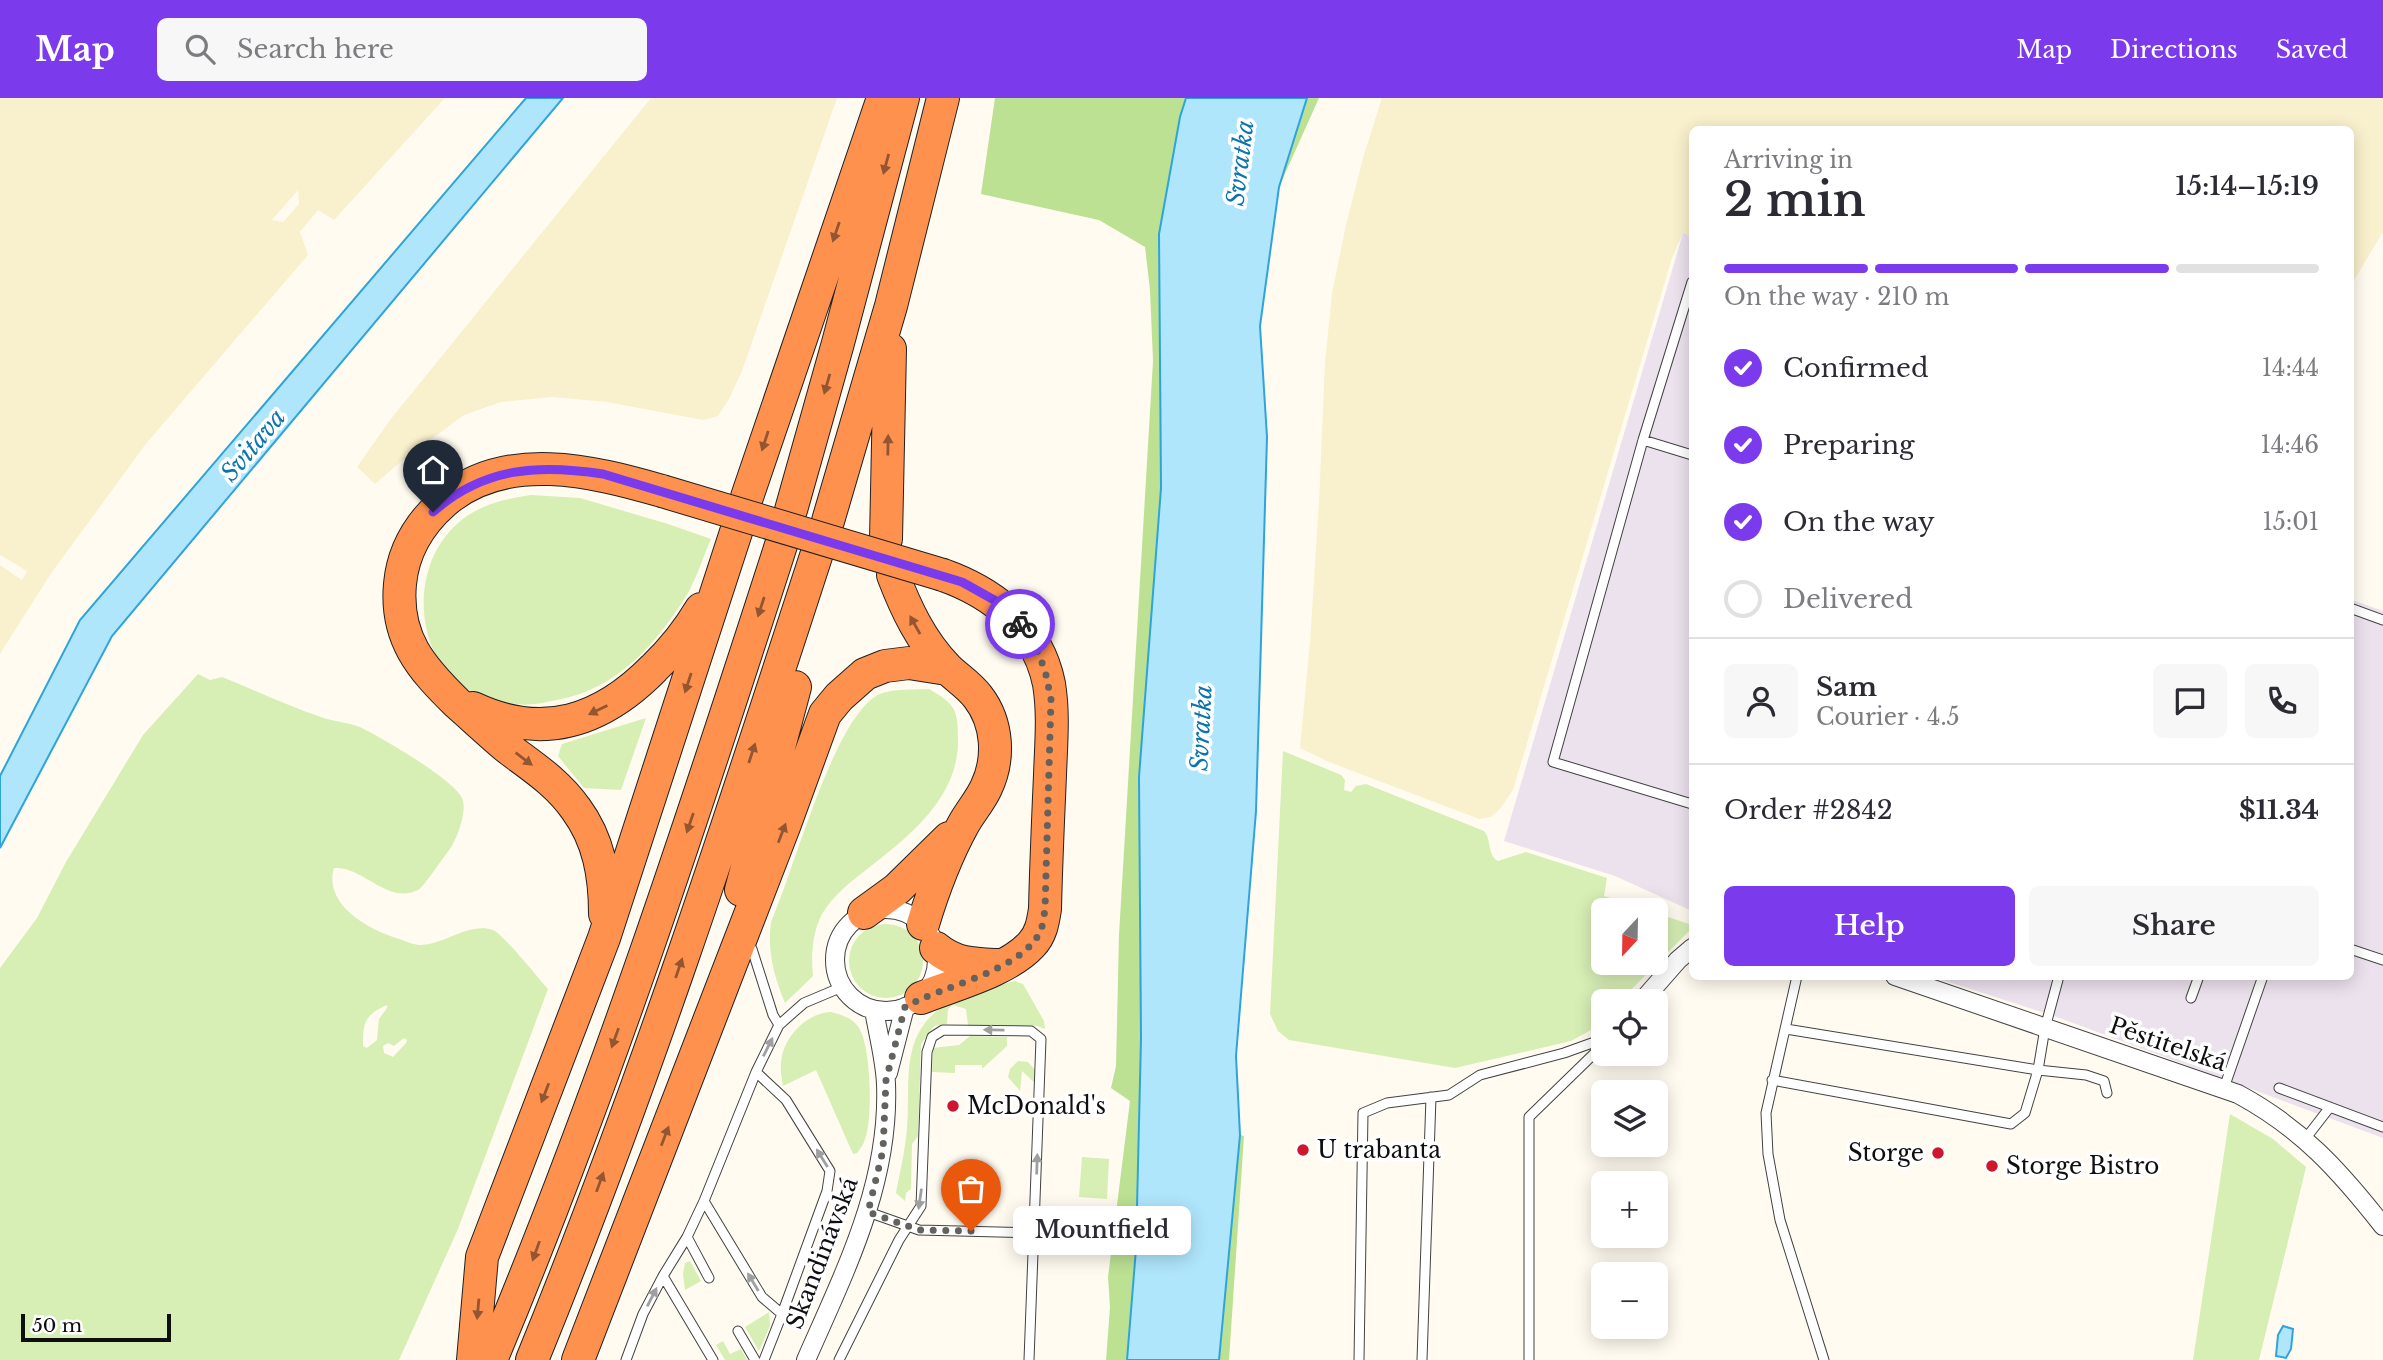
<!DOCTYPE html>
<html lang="en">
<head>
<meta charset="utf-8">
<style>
	body { margin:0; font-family:"Libre Baskerville",serif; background:#f7f7f7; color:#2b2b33; height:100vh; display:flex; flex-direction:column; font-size:26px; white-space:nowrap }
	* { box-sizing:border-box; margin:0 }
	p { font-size:23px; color:#7c7c81 }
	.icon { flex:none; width:38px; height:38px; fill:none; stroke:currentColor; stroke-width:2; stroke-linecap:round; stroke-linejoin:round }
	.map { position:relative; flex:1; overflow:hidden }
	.details { position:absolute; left:1689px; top:28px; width:665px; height:854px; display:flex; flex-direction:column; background:#fff; border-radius:10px; box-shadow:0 4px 18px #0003 }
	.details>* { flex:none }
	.needle { width:46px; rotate:202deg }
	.controls { position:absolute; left:1591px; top:800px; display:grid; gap:14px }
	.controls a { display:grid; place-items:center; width:77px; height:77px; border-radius:10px; background:#fff; box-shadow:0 4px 18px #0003; font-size:35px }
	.scale { position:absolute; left:21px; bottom:18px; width:150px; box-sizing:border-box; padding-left:7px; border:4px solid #0f0f0f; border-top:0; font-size:19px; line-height:24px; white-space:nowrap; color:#0f0f0f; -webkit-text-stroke:5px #fff; paint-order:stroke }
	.pin { position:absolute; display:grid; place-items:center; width:60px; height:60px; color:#fff; margin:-72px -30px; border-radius:50% 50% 50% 0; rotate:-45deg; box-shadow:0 0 7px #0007 }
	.pin .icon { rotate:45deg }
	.courier { position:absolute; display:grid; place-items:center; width:70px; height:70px; margin:-35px; border:5px solid #7c3aed; border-radius:50%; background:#fff; color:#222; box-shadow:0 2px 9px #0007 }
	.bubble { position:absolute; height:49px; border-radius:10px; background:#fff; box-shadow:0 4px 18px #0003; font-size:23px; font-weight:600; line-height:49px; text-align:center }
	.headline em { font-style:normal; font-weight:600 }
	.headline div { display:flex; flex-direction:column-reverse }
	.headline { display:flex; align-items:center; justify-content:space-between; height:119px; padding:0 35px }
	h1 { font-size:46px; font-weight:600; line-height:52px }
	.bar { display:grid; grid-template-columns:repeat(4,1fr); gap:10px 7px; align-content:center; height:84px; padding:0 35px }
	.bar i { height:9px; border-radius:5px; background:#e1e1e2 }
	.bar .active { background:#7c3aed }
	.bar p { grid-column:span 4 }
	.line { display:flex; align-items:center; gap:18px; padding:0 35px; border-top:2px solid #e1e1e2 }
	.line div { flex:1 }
	.round { display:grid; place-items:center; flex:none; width:74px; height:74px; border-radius:10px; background:#f7f7f7 }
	ol { padding:0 35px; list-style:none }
	li { display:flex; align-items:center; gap:21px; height:77px }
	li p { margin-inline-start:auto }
	li .icon { padding:7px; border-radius:50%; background:#7c3aed; color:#fff; stroke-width:4 }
	li:last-child { color:#7c7c81 }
	li i { width:38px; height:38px; border:4px solid #e1e1e2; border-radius:50% }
	.button { display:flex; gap:14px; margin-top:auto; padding:14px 35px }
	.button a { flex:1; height:80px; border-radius:10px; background:#7c3aed; color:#fff; font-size:28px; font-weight:600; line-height:80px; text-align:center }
	.button a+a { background:#f7f7f7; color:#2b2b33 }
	header { display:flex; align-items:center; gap:42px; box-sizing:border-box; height:98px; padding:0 35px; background:#7c3aed; color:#fff }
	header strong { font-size:33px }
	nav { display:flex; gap:38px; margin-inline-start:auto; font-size:24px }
	.search { width:490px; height:63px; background:#f7f7f7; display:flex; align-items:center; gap:18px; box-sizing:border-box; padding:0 24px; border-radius:10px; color:#7c7c81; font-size:26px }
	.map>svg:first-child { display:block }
	.industrial { fill:#ece2ee }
	.farmland { fill:#f9f1cd; fill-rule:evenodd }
	.green { fill:#d7eeb5; fill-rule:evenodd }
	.forest { fill:#bce193 }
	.water { fill:#afe6fc; stroke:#2ea4db; stroke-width:2 }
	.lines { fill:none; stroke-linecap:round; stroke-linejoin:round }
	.service-casing { stroke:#424242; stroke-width:11 }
	.minor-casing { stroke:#424242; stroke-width:20 }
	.motorway-casing { stroke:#202020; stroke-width:34 }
	.service { stroke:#fff; stroke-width:9 }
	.minor { stroke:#fff; stroke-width:18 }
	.motorway { stroke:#ff914e; stroke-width:32 }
	.motorway-bridge-casing { stroke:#202020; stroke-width:34; stroke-linecap:butt }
	.motorway-bridge { stroke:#ff914e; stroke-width:32 }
	.oneway { fill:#935632 }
	.oneway2 { fill:#9f9f9f }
	.done { stroke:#63625e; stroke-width:7; stroke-dasharray:0 12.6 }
	.route { stroke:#7c3aed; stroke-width:9 }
	.poi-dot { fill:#ce172f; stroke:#fff; stroke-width:2.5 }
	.labels { text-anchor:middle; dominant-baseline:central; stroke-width:7; stroke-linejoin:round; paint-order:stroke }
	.street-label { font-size:23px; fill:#0f0f0f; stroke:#fff }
	.poi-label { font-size:23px; fill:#0f0f0f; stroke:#fff; text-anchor:start }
	.water-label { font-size:24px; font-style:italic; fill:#0a74ae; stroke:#fff }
</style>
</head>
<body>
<header>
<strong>Map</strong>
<div class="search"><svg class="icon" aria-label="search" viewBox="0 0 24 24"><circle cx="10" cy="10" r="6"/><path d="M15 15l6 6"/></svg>Search here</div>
<nav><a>Map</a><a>Directions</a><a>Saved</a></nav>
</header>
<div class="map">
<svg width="2383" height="1262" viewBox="0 0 2383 1262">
	<rect width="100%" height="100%" fill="#fffbf0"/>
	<!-- industrial -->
	<path class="industrial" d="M1683 135 1692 138V813L1615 778 1504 743Z
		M2350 501 2383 513V1040L2057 919 1933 879 2350 878Z"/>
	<!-- farmland -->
	<path class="farmland" d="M0 0H445L334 122 318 112 300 134 308 157 145 347 50 477 0 556V467L22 482 27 473 0 457ZM298 92 299 106 283 124 272 122Z
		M651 0H837L742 273 729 301 718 318 703 322 607 304 553 299 501 304 464 317 403 362 375 386 357 369 390 322Z
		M1382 0H2383V134L2350 189V32H1692V138L1683 135 1672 160 1513 692 1500 711 1491 719 1479 721 1329 664 1300 650 1310 544 1319 403 1325 264 1332 195 1346 127 1363 60Z"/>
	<!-- green -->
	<path class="green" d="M531 397 580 400 668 426 711 441C703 459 697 479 688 495 657 545 618 591 557 602 541 605 527 609 510 605 490 602 468 598 453 582 410 537 414 454 467 418 489 404 506 401 531 397Z
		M198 576 210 582 222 579C255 592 287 608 321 619 334 624 349 624 362 630 382 640 453 681 462 700 468 713 456 745 447 755 442 761 422 791 418 792 387 807 364 768 334 770 323 807 369 832 399 841 405 843 414 847 420 847 444 847 469 824 493 832 503 836 539 881 548 891L458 1131 399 1262H0V870L37 820 66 764 143 637ZM387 907V910L379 921 377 942 367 950 363 948C363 925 364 917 387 907ZM404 940 407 942 406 945 393 959 384 955 383 948 388 945 394 948Z
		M929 591C955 606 958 611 958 641 959 698 912 736 871 768 853 782 834 796 822 816 812 835 811 858 813 878L785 905C774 878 767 853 771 824 794 772 832 626 876 598 889 590 914 592 929 591Z
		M646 620 621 692 584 690 558 658 562 646Z
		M1283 653 1341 677 1345 682 1344 692 1351 694 1356 688 1366 686 1484 733C1492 742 1487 757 1498 763L1526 754 1607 780 1604 798 1647 812H1603V864H1656V815L1692 827V830L1620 903H1603V920L1591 932 1571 943 1455 970 1289 942 1278 933 1270 916Z
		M849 863a37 37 0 1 1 74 0a37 37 0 1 1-74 0Z
		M1015 883 1023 886 1044 923 1045 931 1037 928 968 927 966 911 953 907 948 911 947 926 934 928 921 946 918 1038 912 1046 911 1091 906 1095 905 1103 896 1095C900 1074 905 1053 907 1031 911 983 898 935 948 905 968 894 993 889 1015 883Z
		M831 914C842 917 853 920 859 930 871 949 873 1020 865 1041 864 1046 860 1051 857 1055L853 1056 816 972 783 988C782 981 780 973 781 966 782 940 806 915 831 914Z
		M970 938 1007 939V948L982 971V967H955V975L932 974 933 950 959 947Z
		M1018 963 1028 964 1035 972 1036 986 1022 973 1020 993 1008 979 1010 971Z
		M2230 1016 2273 1041 2306 1069 2259 1262H2193Z
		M1082 1059 1109 1061 1107 1101 1079 1099Z
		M690 1163 701 1183 685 1192 683 1176 685 1165Z
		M769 1214 770 1228 759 1253 745 1229Z
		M723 1243 730 1256 741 1251 747 1262H725L716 1247Z"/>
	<!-- forest -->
	<path class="forest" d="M995 0H1186L1180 19 1159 136 1161 390 1139 679 1141 941 1136 1151 1127 1262H1106L1110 1209 1108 1179 1130 1003 1111 990 1116 968 1119 837 1153 263 1150 192 1145 149 1099 122 981 96Z
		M1307 0H1319L1279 89Z
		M1240 1037 1244 1038 1229 1262H1219Z"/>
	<!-- water -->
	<path class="water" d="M526 0H563L112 538 0 750V678L80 522Z
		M1186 0H1307L1279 89 1260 228 1267 339 1256 713 1236 958 1240 1037 1219 1262H1127L1136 1151 1141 941 1139 679 1161 390 1159 136 1180 19Z
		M2283 1228 2293 1231 2291 1251 2286 1260 2276 1258 2278 1237Z"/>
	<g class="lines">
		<defs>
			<path id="service" d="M1643 342 1692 184
				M1692 357 1643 342 1553 664 1692 706
				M2350 510 2383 522
				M752 851 773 917 779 927
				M2350 851 2383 862
				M1797 878 1766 1015 1768 1056 1780 1122 1824 1262
				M2191 900 2199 878
				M1786 931 2038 972 2086 977 2104 983 2107 995
				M756 974 786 1002 830 1073 827 1093 782 1216
				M1772 982 2011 1026 2025 1015 2038 972 2045 930 2059 878
				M2224 990 2263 878
				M2279 990 2383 1029
				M2306 1040 2330 1009
				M704 1103 762 1199 782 1216 764 1262
				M868 1114 919 1132 1035 1135
				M687 1139 709 1180
				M663 1178 713 1262
				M738 1233 755 1262
				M626 1262 643 1216 663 1178 687 1139 704 1103 756 974 779 927 804 905 842 889
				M839 1262 899 1142 921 1108 927 954 932 939 943 932 1031 933 1041 941 1029 1262
				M1359 1262 1363 1015 1387 1005 1449 997 1480 977 1564 955 1603 941
				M1422 1262 1431 999
				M1529 1262V1019L1603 947"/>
			<path id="minor" d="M835 862a51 51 0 1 1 102 0a51 51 0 1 1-102 0Z
				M1895 878 2238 996C2301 1030 2339 1072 2383 1128
				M1642 903 1678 862 1692 850
				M888 975 905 909
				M806 1262C845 1173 890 1085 886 986 885 962 878 936 874 912"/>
			<path id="motorway" d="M747 399 883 0
				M791 412 838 245 903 0
				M828 423 891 208 943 0
				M886 441 890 251
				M893 477C906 511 921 543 947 570 957 580 969 587 978 599 998 625 1000 661 986 690 980 703 970 714 963 727 946 758 933 793 923 826
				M473 610C543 643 602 623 654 570 673 552 688 533 701 511
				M741 792 795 589
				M864 815 897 791 949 740
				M605 816C605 778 599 742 576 711 558 685 533 669 509 651 491 636 474 620 457 605 421 570 395 540 400 486 403 453 419 426 444 404 505 351 593 373 662 393
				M936 850C955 866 974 866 998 867
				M921 900C953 887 1007 873 1031 847 1041 837 1043 824 1045 811 1046 767 1048 722 1050 677 1051 647 1054 616 1049 586 1038 530 994 495 943 477
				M473 1262 482 1159 604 840 737 431
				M491 1262C603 995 693 720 782 444
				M532 1262C640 998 729 726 817 455
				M578 1262 785 726 825 616 839 599 865 576 885 568 909 565 947 571"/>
		</defs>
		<!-- service casing -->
		<use href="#service" class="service-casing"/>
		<!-- minor casing -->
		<use href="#minor" class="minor-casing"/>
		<!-- motorway casing -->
		<use href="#motorway" class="motorway-casing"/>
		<!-- service -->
		<use href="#service" class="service"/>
		<!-- minor -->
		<use href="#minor" class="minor"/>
		<!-- motorway -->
		<use href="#motorway" class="motorway"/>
		<defs>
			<path id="motorway-bridge" d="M662 393 943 477"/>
		</defs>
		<!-- motorway-bridge casing -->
		<use href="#motorway-bridge" class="motorway-bridge-casing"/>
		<!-- motorway-bridge -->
		<use href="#motorway-bridge" class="motorway-bridge"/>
	</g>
	<!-- one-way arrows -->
	<defs><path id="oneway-solid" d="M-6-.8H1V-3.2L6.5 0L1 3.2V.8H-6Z" transform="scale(1.75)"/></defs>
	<g class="oneway">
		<use href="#oneway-solid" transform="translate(886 66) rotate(105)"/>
		<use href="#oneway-solid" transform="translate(836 134) rotate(109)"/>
		<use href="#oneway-solid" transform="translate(827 286) rotate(106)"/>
		<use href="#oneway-solid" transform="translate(765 343) rotate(108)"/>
		<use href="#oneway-solid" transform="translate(888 347) rotate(-89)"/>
		<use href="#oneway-solid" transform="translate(761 509) rotate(108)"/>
		<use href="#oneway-solid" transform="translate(915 527) rotate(-119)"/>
		<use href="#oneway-solid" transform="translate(688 585) rotate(108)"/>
		<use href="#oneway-solid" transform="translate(598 612) rotate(154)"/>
		<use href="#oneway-solid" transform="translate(752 655) rotate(-72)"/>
		<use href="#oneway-solid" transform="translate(524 661) rotate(37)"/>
		<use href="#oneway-solid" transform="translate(690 725) rotate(109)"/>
		<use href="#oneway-solid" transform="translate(782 735) rotate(-69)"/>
		<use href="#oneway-solid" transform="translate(679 870) rotate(-71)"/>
		<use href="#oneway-solid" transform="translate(615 940) rotate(110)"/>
		<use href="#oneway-solid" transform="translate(545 995) rotate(111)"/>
		<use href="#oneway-solid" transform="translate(665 1038) rotate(-69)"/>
		<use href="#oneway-solid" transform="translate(600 1084) rotate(-70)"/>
		<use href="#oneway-solid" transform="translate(536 1153) rotate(110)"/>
		<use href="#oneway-solid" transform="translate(478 1211) rotate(95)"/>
	</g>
	<g class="oneway2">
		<use href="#oneway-solid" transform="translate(994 932) rotate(-179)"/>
		<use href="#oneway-solid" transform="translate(768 949) rotate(-63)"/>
		<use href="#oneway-solid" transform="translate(822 1060) rotate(-122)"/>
		<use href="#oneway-solid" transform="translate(1037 1066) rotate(-88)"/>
		<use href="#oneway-solid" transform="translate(920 1101) rotate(98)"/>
		<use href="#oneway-solid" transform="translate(753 1184) rotate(-121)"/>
		<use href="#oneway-solid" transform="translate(652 1199) rotate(-63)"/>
	</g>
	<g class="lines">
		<!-- done -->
		<path class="done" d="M971 1133 919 1132 868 1114 883 1052 886 982 905 909C943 887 1022 874 1041 832 1043 826 1044 818 1045 811L1051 601 1045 572 1034 545 1020 526"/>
		<!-- route -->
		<path class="route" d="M433 414C484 369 539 366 603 376L962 484 996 503 1020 526"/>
	</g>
	<!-- markers -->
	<g class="poi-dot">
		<circle cx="953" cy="1008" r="7"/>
		<circle cx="1303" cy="1052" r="7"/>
		<circle cx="1938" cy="1055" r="7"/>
		<circle cx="1992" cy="1068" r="7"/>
	</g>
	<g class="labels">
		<!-- street labels -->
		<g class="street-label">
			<text transform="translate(2168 946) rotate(19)">Pěstitelská</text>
			<text transform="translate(822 1155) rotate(-69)">Skandinávská</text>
		</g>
		<!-- poi labels -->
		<g class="poi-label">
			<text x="967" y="1008">McDonald's</text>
			<text x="1317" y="1052">U trabanta</text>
			<text x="1924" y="1055" text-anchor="end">Storge</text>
			<text x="2006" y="1068">Storge Bistro</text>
		</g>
		<!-- water labels -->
		<g class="water-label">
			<text transform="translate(1240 65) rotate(-83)">Svratka</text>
			<text transform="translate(253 347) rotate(-50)">Svitava</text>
			<text transform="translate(1201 630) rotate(-87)">Svratka</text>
		</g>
	</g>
</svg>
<div class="controls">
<a><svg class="needle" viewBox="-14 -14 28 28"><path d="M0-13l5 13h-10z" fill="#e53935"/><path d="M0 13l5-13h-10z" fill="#7c7c81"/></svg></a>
<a><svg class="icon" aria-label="locate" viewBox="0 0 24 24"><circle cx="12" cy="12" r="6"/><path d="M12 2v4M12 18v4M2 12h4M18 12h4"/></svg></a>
<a><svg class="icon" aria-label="layers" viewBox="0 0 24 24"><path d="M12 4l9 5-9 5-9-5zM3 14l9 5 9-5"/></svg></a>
<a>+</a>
<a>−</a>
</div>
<div class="scale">50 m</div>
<div class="pin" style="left:971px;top:1133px;background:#ea580c"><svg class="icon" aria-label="bag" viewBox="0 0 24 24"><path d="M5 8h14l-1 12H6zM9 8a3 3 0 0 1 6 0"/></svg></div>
<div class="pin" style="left:433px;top:414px;background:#1f2937"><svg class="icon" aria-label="home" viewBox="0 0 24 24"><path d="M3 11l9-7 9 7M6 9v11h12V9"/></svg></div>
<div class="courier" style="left:1020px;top:526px"><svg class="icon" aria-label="bike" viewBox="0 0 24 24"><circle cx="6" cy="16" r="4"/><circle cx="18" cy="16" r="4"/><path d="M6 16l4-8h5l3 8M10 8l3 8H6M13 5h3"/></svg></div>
<div class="bubble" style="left:1013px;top:1108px;width:178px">Mountfield</div>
<section class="details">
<div class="headline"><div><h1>2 min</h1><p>Arriving in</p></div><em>15:14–15:19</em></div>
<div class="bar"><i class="active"></i><i class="active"></i><i class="active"></i><i></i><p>On the way · 210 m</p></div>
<ol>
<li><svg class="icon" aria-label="check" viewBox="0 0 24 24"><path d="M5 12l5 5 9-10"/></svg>Confirmed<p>14:44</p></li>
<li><svg class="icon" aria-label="check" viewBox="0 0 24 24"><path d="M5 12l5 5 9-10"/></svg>Preparing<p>14:46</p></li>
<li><svg class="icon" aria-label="check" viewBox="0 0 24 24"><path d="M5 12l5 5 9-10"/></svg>On the way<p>15:01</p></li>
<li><i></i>Delivered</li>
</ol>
<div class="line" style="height:126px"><a class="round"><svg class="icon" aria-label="person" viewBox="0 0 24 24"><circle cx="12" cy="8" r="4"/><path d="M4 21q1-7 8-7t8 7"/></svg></a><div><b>Sam</b><p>Courier · 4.5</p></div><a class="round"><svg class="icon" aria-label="chat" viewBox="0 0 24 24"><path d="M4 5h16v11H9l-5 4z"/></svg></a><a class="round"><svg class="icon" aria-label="phone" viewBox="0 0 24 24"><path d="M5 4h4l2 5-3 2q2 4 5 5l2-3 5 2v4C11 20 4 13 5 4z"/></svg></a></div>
<div class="line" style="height:91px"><div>Order #2842</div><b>$11.34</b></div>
<div class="button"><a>Help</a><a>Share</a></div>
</section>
</div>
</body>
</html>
